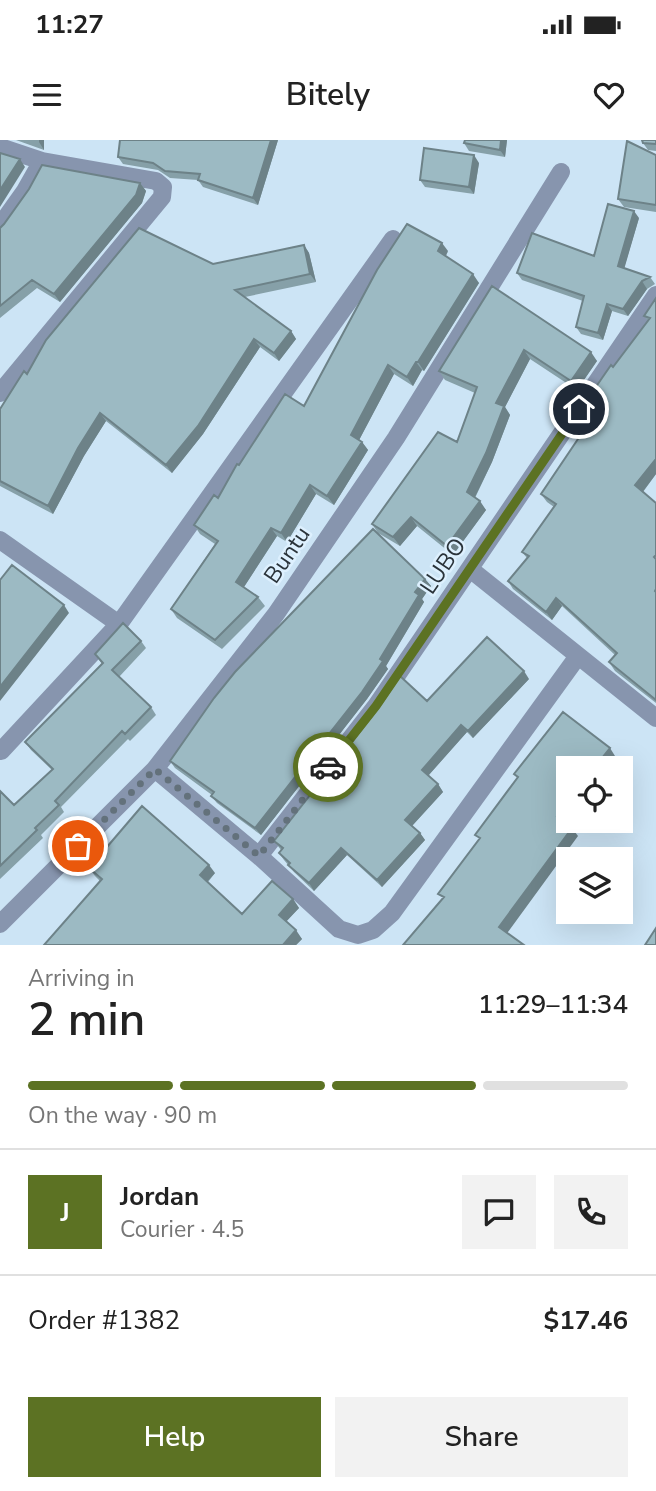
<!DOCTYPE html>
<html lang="en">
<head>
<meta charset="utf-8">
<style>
	body { margin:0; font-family:"Nunito Sans",sans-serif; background:#f2f2f2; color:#222; height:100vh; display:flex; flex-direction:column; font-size:26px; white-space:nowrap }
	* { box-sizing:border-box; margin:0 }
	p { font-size:23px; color:#767676 }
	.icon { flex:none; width:38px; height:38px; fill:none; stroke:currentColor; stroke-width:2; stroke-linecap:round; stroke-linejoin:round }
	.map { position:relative; height:805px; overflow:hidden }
	.side { display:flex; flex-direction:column; background:#fff; flex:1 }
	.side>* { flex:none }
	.tools { position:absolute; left:556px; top:616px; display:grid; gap:14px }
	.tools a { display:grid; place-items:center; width:77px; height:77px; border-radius:0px; background:#fff; box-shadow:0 7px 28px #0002; font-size:35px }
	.pin { position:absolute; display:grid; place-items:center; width:60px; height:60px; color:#fff; margin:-30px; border:4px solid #fff; border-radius:50%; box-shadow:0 2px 7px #0007 }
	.courier { position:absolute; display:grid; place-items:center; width:70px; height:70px; margin:-35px; border:5px solid #5c7223; border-radius:50%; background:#fff; color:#222; box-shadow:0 2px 9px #0007 }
	.head em { font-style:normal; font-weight:600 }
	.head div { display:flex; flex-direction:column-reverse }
	.head { display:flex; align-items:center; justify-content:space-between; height:119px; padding:0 28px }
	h1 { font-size:46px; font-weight:600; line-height:52px }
	.bar { display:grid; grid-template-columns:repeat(4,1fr); gap:10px 7px; align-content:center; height:84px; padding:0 28px }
	.bar i { height:9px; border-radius:5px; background:#e0e0e0 }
	.bar .current { background:#5c7223 }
	.bar p { grid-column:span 4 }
	.line { display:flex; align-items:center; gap:18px; padding:0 28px; border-top:2px solid #e0e0e0 }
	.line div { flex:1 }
	.round { display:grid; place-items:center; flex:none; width:74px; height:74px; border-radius:0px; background:#f2f2f2 }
	.cta { display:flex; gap:14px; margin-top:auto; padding:14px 28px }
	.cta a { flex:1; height:80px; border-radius:0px; background:#5c7223; color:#fff; font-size:28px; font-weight:600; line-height:80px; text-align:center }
	.cta a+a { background:#f2f2f2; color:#222 }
	.status { display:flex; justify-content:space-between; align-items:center; height:49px; padding:0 35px; background:#fff; direction:ltr }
	.status svg { height:19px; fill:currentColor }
	header { display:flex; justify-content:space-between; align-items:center; height:91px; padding:0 28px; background:#fff; font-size:32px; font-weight:600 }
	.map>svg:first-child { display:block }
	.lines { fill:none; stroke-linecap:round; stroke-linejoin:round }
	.minor { stroke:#8795ae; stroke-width:18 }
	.wall { fill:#86a0a8 }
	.shaded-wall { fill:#6d8288 }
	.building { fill:#9cbac3; stroke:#6d8288; stroke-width:2 }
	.done { stroke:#63717b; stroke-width:7; stroke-dasharray:0 12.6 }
	.route { stroke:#5c7223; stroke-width:9 }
	.labels { text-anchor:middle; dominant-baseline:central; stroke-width:5; stroke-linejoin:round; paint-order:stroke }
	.street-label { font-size:23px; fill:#2a333a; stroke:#ddf0fe }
</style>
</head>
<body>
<div class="status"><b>11:27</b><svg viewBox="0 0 49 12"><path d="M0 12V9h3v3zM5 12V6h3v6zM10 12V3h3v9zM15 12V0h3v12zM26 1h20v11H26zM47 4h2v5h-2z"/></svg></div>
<header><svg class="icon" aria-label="menu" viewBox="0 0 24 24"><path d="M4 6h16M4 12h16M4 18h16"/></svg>Bitely<svg class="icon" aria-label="heart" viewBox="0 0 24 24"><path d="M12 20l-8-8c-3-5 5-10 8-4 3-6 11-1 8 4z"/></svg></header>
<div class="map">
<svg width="656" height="805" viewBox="0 0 656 805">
	<rect width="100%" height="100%" fill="#cce4f5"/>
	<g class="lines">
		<!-- minor -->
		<path class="minor" d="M0 7 42 21 156 41 163 47 162 57 0 253
			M0 86 25 51 42 21
			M0 400 119 484
			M470 429 656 578
			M1 611 119 484 393 99
			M155 629 259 716 339 789 358 795 373 790 392 773 578 516
			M259 716 376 566 656 155
			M0 784 155 629 276 474 396 298 561 32"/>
	</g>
	<!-- wall -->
	<path class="wall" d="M16 0H44V10Z
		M278 0 258 65 203 47 198 40 170 38 158 30 123 24 118 17Z
		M507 0 505 17 469 11 464 3Z
		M656 0V11L648 10 643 3Z
		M656 15V72L624 67 618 59Z
		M479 23 474 54 425 47 420 40Z
		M140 43 146 51 142 63 60 162 37 148 0 178V88Z
		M639 78 624 128 650 137 655 144 647 149 628 176 612 171 603 200 581 194 576 187 583 161 522 140 517 133 594 116Z
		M304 105 309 113 316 142 245 157 291 191 296 199 279 221 260 207 203 294 172 333 106 281 84 316 53 374 0 346V269L27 234 213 124Z
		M448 111 446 116 479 143 424 231 422 230 413 246 394 234 359 300 362 302 368 310 334 365 316 354 287 402 277 396 244 447 258 457 265 466 222 509 177 478 171 469 215 404 200 394 194 385 218 358 239 325 304 266Z
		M492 146 597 221 577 250 530 219 505 267 510 275 492 322 475 358 486 370 453 415 417 386 400 406 378 393 372 384 457 302 475 253 445 240 439 231Z
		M656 158V334L643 352 656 363V563L615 531 609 522 615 515 562 466 552 480 513 449 508 441 527 418 522 412 554 367 547 362 541 354 580 296 599 264 597 263 591 254 613 227 648 181 644 176Z
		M425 439 431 446 422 459 424 462 386 526 388 529 367 559 261 695 217 663 211 656 212 655 175 628 170 621Z
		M141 501 146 508 119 537 151 567 156 575 130 601 128 599 61 667 64 672 41 695 43 698 0 739V651L14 665 52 630 31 610 25 602 102 524 95 514Z
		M529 539 473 598 467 592 428 636 438 644 443 652 412 686 420 693 425 700 382 747 347 715 314 751 294 732 284 720 279 713 281 710 274 701 427 561Z
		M89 728 215 733 208 742 242 774 293 759 299 768 286 781 302 799 296 805H44L100 741 95 736Z"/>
	<!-- shaded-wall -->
	<path class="shaded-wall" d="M39 0H44V10L39 2Z
		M271 0H278L258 65 253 58Z
		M501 0H507L505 17 500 10Z
		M474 15 479 23 474 54 469 47Z
		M20 19 25 27 0 67V50Z
		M140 43 146 51 142 63 60 162 54 154Z
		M634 71 639 78 623 133 618 126Z
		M442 103 448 111 444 119 438 111Z
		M304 105 309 113 316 142 310 134Z
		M473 134 479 143 424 231 418 222Z
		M642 141 647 149 628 176 623 169Z
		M607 164 612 171 603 200 598 193Z
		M291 191 296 199 279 221 274 213Z
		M254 199 260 207 203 294 172 333 166 325Z
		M524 210 530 219 505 267 510 275 492 322 473 361 467 352 496 263Z
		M591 212 597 221 577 250 571 241Z
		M416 222 422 230 413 246 407 237Z
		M388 225 394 234 357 304 351 295Z
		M100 273 106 281 84 316 53 374 48 366 78 308Z
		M362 302 368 310 334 365 327 356Z
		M656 319V334L641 354 635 345Z
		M310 345 316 354 287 402 281 393Z
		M480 361 486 370 453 415 447 406Z
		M411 377 417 386 400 406 393 397Z
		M271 388 277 396 242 450 236 442Z
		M425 439 431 446 422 459 424 462 386 526 388 529 367 559 261 695 255 688 380 519 415 452Z
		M556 458 562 466 552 480 546 472Z
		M64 465 69 473 0 561V547Z
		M524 531 529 539 473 598 468 591Z
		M461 585 467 592 427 637 422 630Z
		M610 608 615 616 606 628H594Z
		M438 644 443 652 411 687 405 680Z
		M569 661V677L563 685 557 676Z
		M572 688 578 696 505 796 499 787Z
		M420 693 425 700 382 747 377 740Z
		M341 708 347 715 314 751 309 743Z
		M209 725 215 733 206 743 200 735Z
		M293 759 299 768 285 783 279 775Z
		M296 790 302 799 296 805H283Z"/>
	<!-- building -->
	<path class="building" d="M120 0H271L253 58 198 40 200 34 165 31 153 23 118 17Z
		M465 0H501L500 10 464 3Z
		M642 0H656V4L643 3Z
		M627 1 656 15V65L618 59Z
		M424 8 474 15 469 47 420 40Z
		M0 13 20 19 0 50Z
		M42 25 140 43 136 55 54 154 32 140 0 166V88L4 84 29 49Z
		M608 64 634 71 618 126 650 137 642 141 623 169 607 164 598 193 576 187 584 156 517 133 532 93 594 116Z
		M407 84 442 103 438 111 473 134 418 222H416L407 237 388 225 351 295 362 302 327 356 310 345 281 393 271 388 236 442 258 457 215 500 171 469 218 401 194 385 214 355 218 358 237 324 239 325 285 254 304 266 377 130Z
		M139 88 213 124 304 105 310 134 235 150 291 191 274 213 254 199 198 286 166 325 100 273 78 308 48 366 0 341V269L24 231 27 234 46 200Z
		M492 146 591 212 571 241 524 210 496 263 504 266 486 313 467 352 480 361 447 406 411 377 393 397 372 384 438 292 457 302 477 247 439 231Z
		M656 158V319L635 345 656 363V415L654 417 656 419V449L655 451 656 452V560L609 522 617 513 556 458 546 472 508 441 529 416 522 412 556 364 541 354 580 296 601 261 591 254 611 225 613 227 650 178 644 176Z
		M373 389 425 439 415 452 419 455 380 519 383 521 362 552 255 688 211 656 214 652 170 621 214 558 235 532Z
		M12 425 64 465 0 547V440Z
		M123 483 141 501 112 530 151 567 125 594 122 591 55 661 59 665 35 688 37 690 0 726V651L14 665 53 629 25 602 103 523 95 514Z
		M487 497 524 531 468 591 461 585 422 630 438 644 405 680 420 693 377 740 341 708 309 743 288 725 290 723 279 713 283 708 274 701 380 566 400 536 427 561Z
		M563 572 610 608 594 628H569V661L557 676 572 688 499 787 524 805H403L444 757 438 754 480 698 475 695 518 637 514 634Z
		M142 666 209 725 200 735 242 774 272 741 293 759 279 775 296 790 283 805H44L102 739 89 728Z
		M656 788V805H645Z"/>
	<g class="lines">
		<!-- done -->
		<path class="done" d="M78 706 155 629 259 716 328 627"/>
		<!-- route -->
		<path class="route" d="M328 627 376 566 579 269"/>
	</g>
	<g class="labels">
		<!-- street labels -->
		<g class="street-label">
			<text transform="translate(287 415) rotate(-56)">Buntu</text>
			<text transform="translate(443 426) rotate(-56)">LUBO</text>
		</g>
	</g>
</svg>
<div class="tools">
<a><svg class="icon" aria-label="locate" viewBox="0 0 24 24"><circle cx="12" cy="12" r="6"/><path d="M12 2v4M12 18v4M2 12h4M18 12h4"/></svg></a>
<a><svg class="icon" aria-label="layers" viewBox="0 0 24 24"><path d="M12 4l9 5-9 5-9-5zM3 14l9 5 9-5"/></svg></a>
</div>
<div class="pin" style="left:78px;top:706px;background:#ea580c"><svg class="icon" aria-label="bag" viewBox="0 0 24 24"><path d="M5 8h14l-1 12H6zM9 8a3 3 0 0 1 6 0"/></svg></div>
<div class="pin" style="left:579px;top:269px;background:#1f2937"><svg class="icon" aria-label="home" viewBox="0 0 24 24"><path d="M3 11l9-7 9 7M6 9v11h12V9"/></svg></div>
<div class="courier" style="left:328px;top:627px"><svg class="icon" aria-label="car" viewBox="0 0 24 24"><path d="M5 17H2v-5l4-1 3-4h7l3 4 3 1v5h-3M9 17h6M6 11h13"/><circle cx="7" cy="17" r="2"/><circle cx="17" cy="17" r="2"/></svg></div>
</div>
<section class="side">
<div class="head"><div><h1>2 min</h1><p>Arriving in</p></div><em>11:29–11:34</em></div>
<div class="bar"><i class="current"></i><i class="current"></i><i class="current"></i><i></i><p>On the way · 90 m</p></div>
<div class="line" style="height:126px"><b class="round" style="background:#5c7223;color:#fff">J</b><div><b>Jordan</b><p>Courier · 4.5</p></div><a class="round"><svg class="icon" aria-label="chat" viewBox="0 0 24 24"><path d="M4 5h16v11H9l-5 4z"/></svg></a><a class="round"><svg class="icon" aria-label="phone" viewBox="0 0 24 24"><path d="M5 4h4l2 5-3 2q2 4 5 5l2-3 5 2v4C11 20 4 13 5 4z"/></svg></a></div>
<div class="line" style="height:91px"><div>Order #1382</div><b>$17.46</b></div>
<div class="cta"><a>Help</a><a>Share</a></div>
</section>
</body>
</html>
